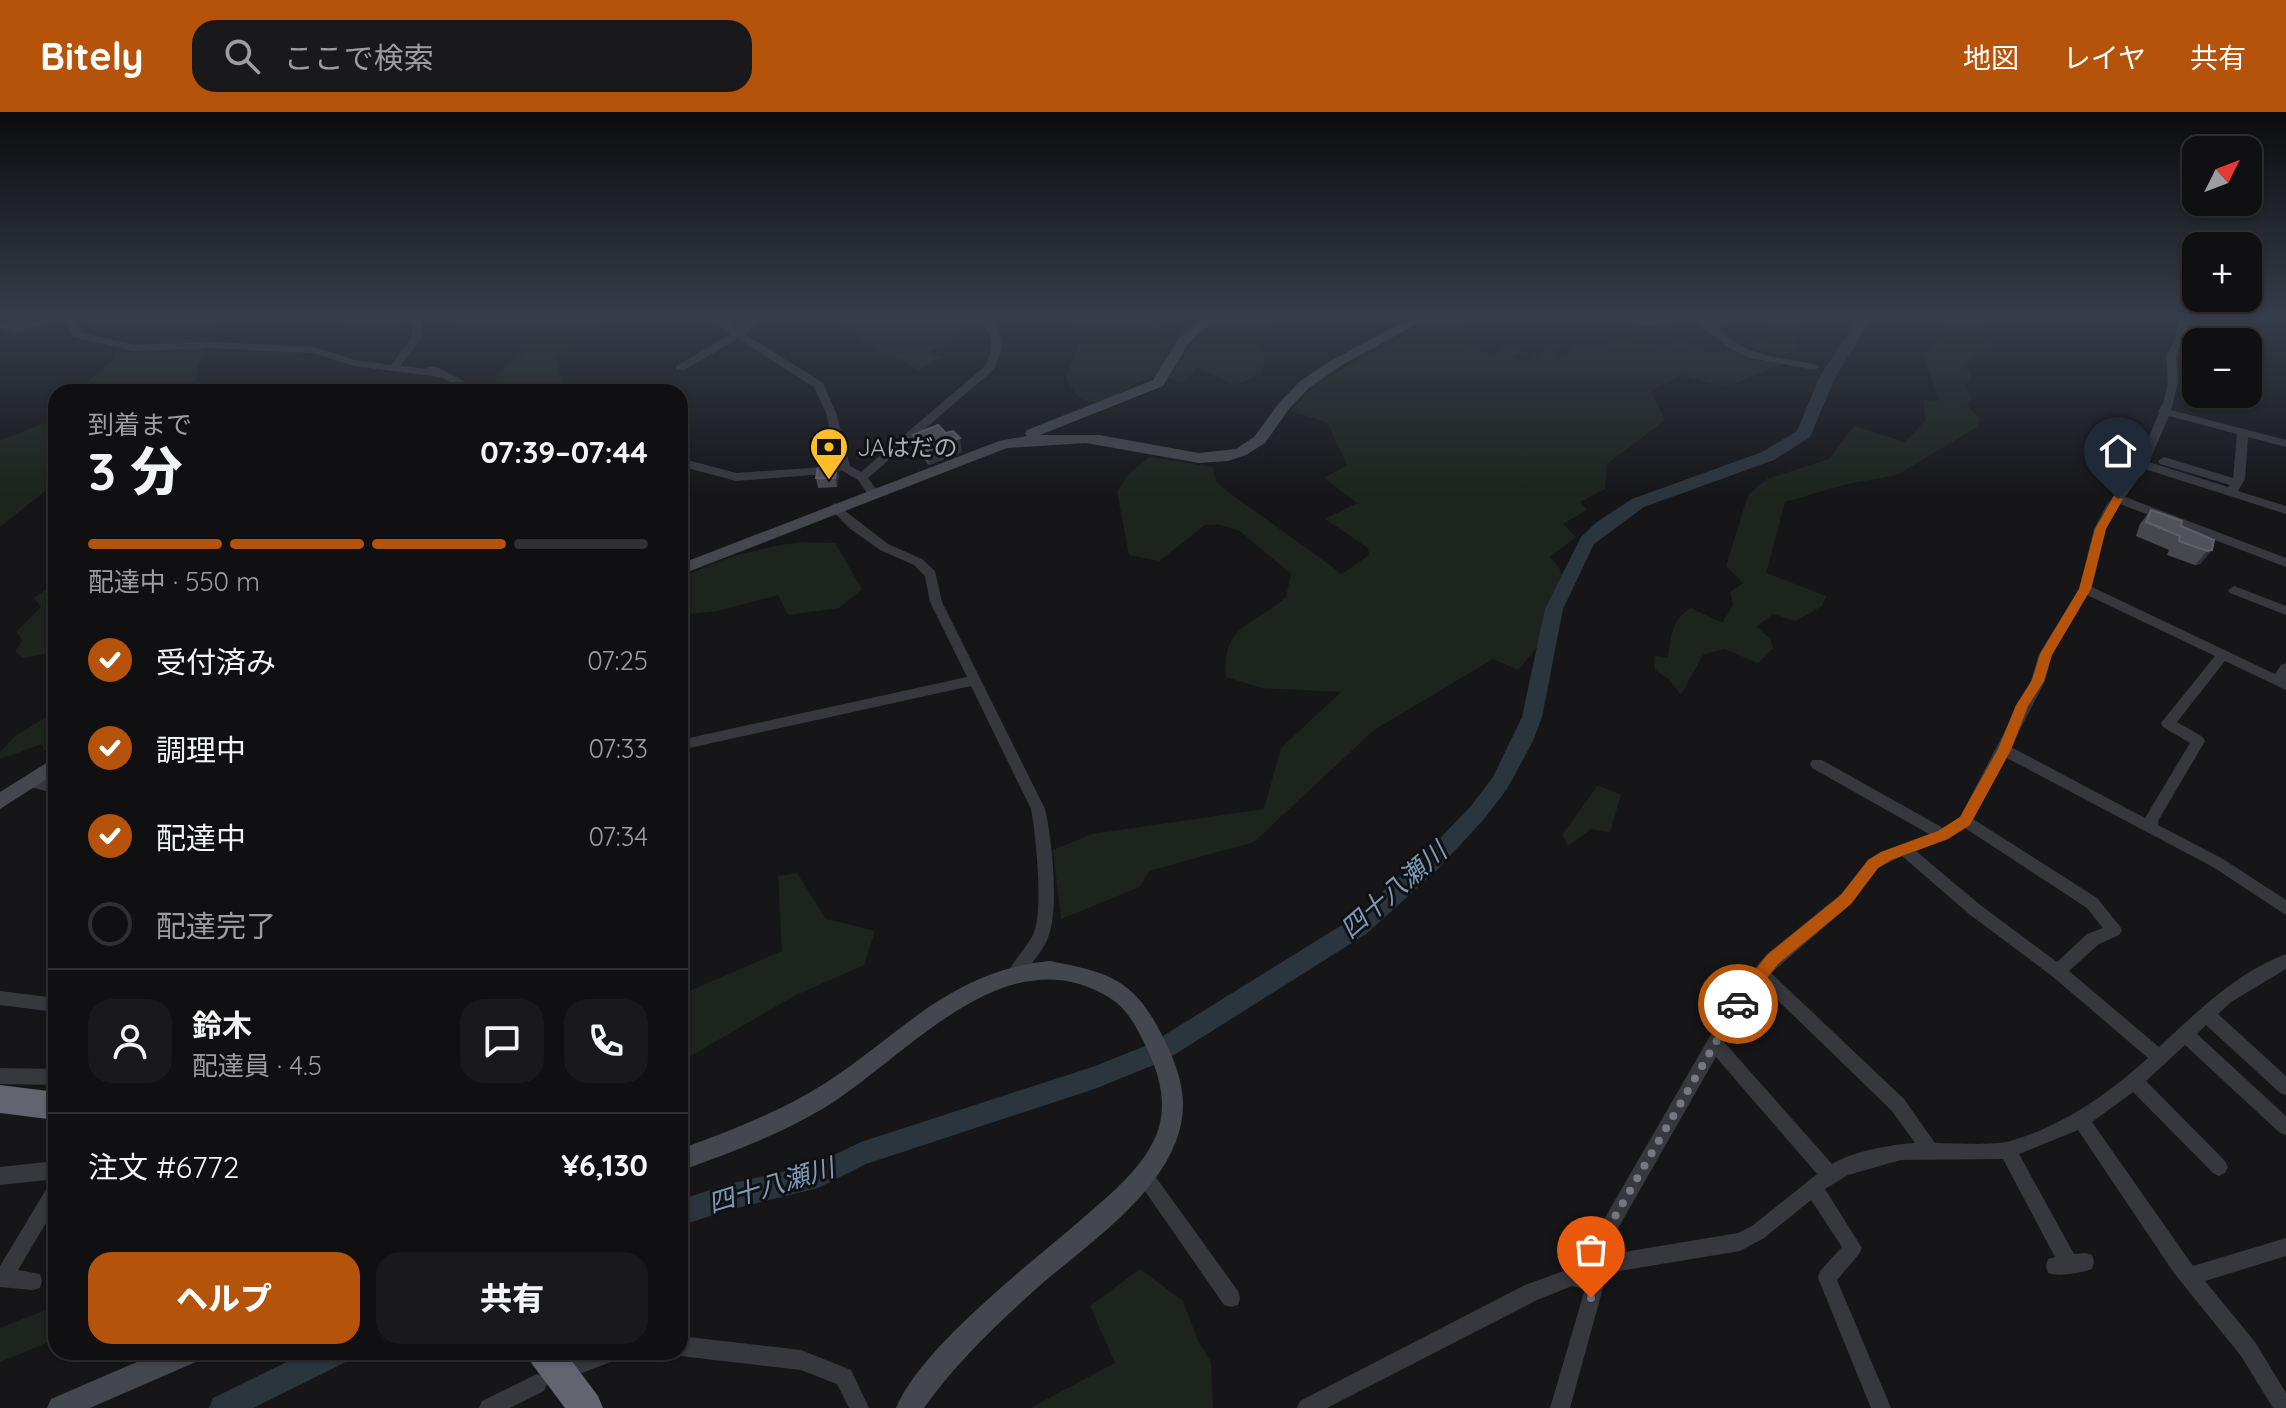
<!DOCTYPE html>
<html lang="ja">
<head>
<meta charset="utf-8">
<style>
	body { margin:0; font-family:Quicksand,"Noto Sans JP",sans-serif; background:#19191c; color:#f1f3f6; height:100vh; display:flex; flex-direction:column; font-size:30px; white-space:nowrap }
	* { box-sizing:border-box; margin:0 }
	p { font-size:26px; color:#9c9da0 }
	.icon { flex:none; width:44px; height:44px; fill:none; stroke:currentColor; stroke-width:2; stroke-linecap:round; stroke-linejoin:round }
	.map { position:relative; flex:1; overflow:hidden }
	.sheet { position:absolute; left:48px; top:272px; width:640px; height:976px; display:flex; flex-direction:column; background:#101013; border-radius:24px; box-shadow:0 2px 6px #0004,0 0 0 2px #303033 }
	.sheet>* { flex:none }
	.needle { width:52px; rotate:48deg }
	.fabs { position:absolute; left:2182px; top:24px; display:grid; gap:16px }
	.fabs a { display:grid; place-items:center; width:80px; height:80px; border-radius:16px; background:#101013; box-shadow:0 2px 6px #0004,0 0 0 2px #303033; font-size:40px }
	.pin { position:absolute; display:grid; place-items:center; width:68px; height:68px; color:#fff; margin:-82px -34px; border-radius:50% 50% 50% 0; rotate:-45deg; box-shadow:0 0 8px #0007 }
	.pin .icon { rotate:45deg }
	.courier { position:absolute; display:grid; place-items:center; width:80px; height:80px; margin:-40px; border:6px solid #b45309; border-radius:50%; background:#fff; color:#222; box-shadow:0 2px 10px #0007 }
	.head em { font-style:normal; font-weight:800 }
	.head div { display:flex; flex-direction:column-reverse }
	.head { display:flex; align-items:center; justify-content:space-between; height:136px; padding:0 40px }
	h1 { font-size:52px; font-weight:800; line-height:60px }
	.bar { display:grid; grid-template-columns:repeat(4,1fr); gap:12px 8px; align-content:center; height:96px; padding:0 40px }
	.bar i { height:10px; border-radius:6px; background:#303033 }
	.bar .on { background:#b45309 }
	.bar p { grid-column:span 4 }
	.line { display:flex; align-items:center; gap:20px; padding:0 40px; border-top:2px solid #303033 }
	.line div { flex:1 }
	.round { display:grid; place-items:center; flex:none; width:84px; height:84px; border-radius:24px; background:#19191c }
	ol { padding:0 40px; list-style:none }
	li { display:flex; align-items:center; gap:24px; height:88px }
	li p { margin-inline-start:auto }
	li .icon { padding:8px; border-radius:50%; background:#b45309; color:#fff; stroke-width:4 }
	li:last-child { color:#9c9da0 }
	li i { width:44px; height:44px; border:4px solid #303033; border-radius:50% }
	.button { display:flex; gap:16px; margin-top:auto; padding:16px 40px }
	.button a { flex:1; height:92px; border-radius:24px; background:#b45309; color:#fff; font-size:32px; font-weight:800; line-height:92px; text-align:center }
	.button a+a { background:#19191c; color:#f1f3f6 }
	header { display:flex; align-items:center; gap:48px; box-sizing:border-box; height:112px; padding:0 40px; background:#b45309; color:#fff }
	header strong { font-size:38px }
	nav { display:flex; gap:44px; margin-inline-start:auto; font-size:28px }
	.search { width:560px; height:72px; background:#19191c; display:flex; align-items:center; gap:20px; box-sizing:border-box; padding:0 28px; border-radius:24px; color:#9c9da0; font-size:30px }
	.map>svg:first-child { display:block }
	.built { fill:#222226 }
	.green { fill:#1c241d }
	.lines { fill:none; stroke-linecap:round; stroke-linejoin:round }
	.river { fill:#2b353e; fill-rule:evenodd }
	.street { fill:#37383e; fill-rule:evenodd }
	.secondary { fill:#45474e; fill-rule:evenodd }
	.highway { fill:#62656f; fill-rule:evenodd }
	.wall { fill:#47484e }
	.shaded-wall { fill:#2f3034 }
	.building { fill:#52535a; stroke:#5f6169; stroke-width:2 }
	.route { fill:#b45309 }
	.done { stroke:#747882; stroke-width:8; stroke-dasharray:0 14.4 }
	.labels { text-anchor:middle; dominant-baseline:central; stroke-width:6; stroke-linejoin:round; paint-order:stroke }
	.poi-label { font-size:24px; fill:#a7acba; stroke:#111114; text-anchor:start }
	.water-label { font-size:26px; font-style:italic; fill:#7b99b8; stroke:#111114 }
</style>
</head>
<body>
<header>
<strong>Bitely</strong>
<div class="search"><svg class="icon" aria-label="search" viewBox="0 0 24 24"><circle cx="10" cy="10" r="6"/><path d="M15 15l6 6"/></svg>ここで検索</div>
<nav><a>地図</a><a>レイヤ</a><a>共有</a></nav>
</header>
<div class="map">
<svg width="2286" height="1296" viewBox="0 0 2286 1296">
	<rect width="100%" height="100%" fill="#161619"/>
	<!-- built -->
	<path class="built" d="M825 202H976L986 212 930 239 929 242 941 245 918 259 903 248 881 240Z"/>
	<!-- green -->
	<path class="green" d="M108 202H226L200 223 205 241 197 254 196 280H76L113 247 118 226 85 214 91 206Z
		M299 202H417L383 219Z
		M465 202H616L618 204 555 239 563 277 561 280H508L495 274 497 261 529 237 523 227 455 219Z
		M1064 202H1131L1157 210 1170 233 1165 243 1182 247 1206 212 1219 202H1276L1266 208 1269 216 1257 227 1265 249 1262 262 1235 273 1197 256 1184 270C1175 268 1162 264 1152 266 1121 271 1090 318 1066 266 1074 233 1091 233 1064 202Z
		M1443 202H1475L1474 207 1464 210 1467 222 1476 227 1470 235 1493 245 1501 235 1518 237 1520 240 1514 245 1530 249 1548 236 1552 235 1556 243 1564 244 1579 233 1596 238 1645 216 1660 224 1652 229 1663 235 1684 228 1709 243 1727 237 1750 247 1784 252 1725 275 1680 263 1651 280 1665 308 1607 352 1605 377 1580 390 1587 398 1563 412 1576 425 1550 445 1559 455 1562 466 1551 485 1541 531 1518 558 1493 547 1374 618 1254 730 1149 759 1140 775 1061 807 1053 738 1092 722 1264 697 1281 636 1341 580 1262 576 1226 565C1222 512 1252 515 1286 485L1291 462 1240 419 1218 412 1205 413 1159 449 1129 443 1117 380 1128 362 1150 345 1212 355 1217 370 1227 379 1342 462 1369 443 1368 436 1325 407 1357 391 1324 366 1347 353 1327 310 1289 299 1315 272Z
		M1635 202H1749L1707 219 1687 205 1674 206 1662 218Z
		M1776 202H1792L1800 217 1797 236 1782 243 1747 236 1761 228Z
		M1945 202H1994L1978 214 1966 216 1993 229 1964 254 1972 262 1965 274 1972 285 1967 293 1980 307 1977 315 1897 363 1847 372 1785 390 1766 461 1826 484 1822 494 1796 509 1773 502 1756 515 1770 526 1773 536 1758 551 1724 537 1703 543 1682 581H1679L1670 568 1655 558 1654 544 1668 546C1671 525 1671 507 1691 496L1722 511 1733 493 1730 480 1743 471 1726 454 1748 383 1767 367 1829 347 1854 314 1905 330 1925 309 1924 288 1940 289 1923 243 1950 217Z
		M56 307V375L49 376 0 415V328Z
		M801 430 835 431 862 477 839 496 788 503 778 483 717 499 680 503V467C719 446 757 436 801 430Z
		M56 470V540L23 546 15 540 22 529 17 519 41 495 34 486Z
		M56 599V639L44 638 42 632 0 647V640L14 625Z
		M1598 673 1621 683 1610 720 1591 717 1568 734 1562 723Z
		M797 761 826 807 875 819 864 853 796 883 680 950V883L782 839 778 764Z
		M1140 1157 1183 1189 1198 1229 1211 1250 1213 1296H1030L1115 1251 1090 1194Z
		M56 1194V1227L0 1250V1216Z"/>
	<g class="lines">
		<!-- river -->
		<path class="river" d="M1861 202H1875L1836 264 1810 325 1774 348 1644 395 1594 432 1563 497 1542 605 1533 629 1507 677 1484 707 1436 759 1366 822 1166 948 1097 976 866 1052 818 1076 725 1099 680 1114V1088L725 1073 815 1052 861 1030 1095 954 1150 932 1350 808 1420 747 1470 695 1493 665 1522 605 1545 497 1581 425 1597 410 1632 387 1762 340 1797 319 1820 264Z
			M307 1240H350L346 1250 253 1296H209L213 1286Z"/>
		<!-- street -->
		<path class="street" d="M53 202H71L82 221 134 233 210 230 314 235 355 248 391 253 412 225V202H422V225L400 254 427 257 428 255H436L486 280H472L440 265 354 254 313 241 210 236 134 239 74 225 63 205 15 221 0 216V210L15 215Z
			M700 202H712L738 218 756 202H767L745 222 823 271 836 301 850 354 861 360 985 254C996 232 991 220 976 202H987C1004 221 1005 236 993 258L868 366 879 381 873 385 869 384 858 368 841 358 836 361 736 369 680 354V346L736 361 839 354 826 301 814 275 738 227 684 258H676V254L731 222Z
			M1622 202C1634 202 1642 210 1654 206V202H1664V208C1650 217 1634 215 1622 202Z
			M1687 202C1707 202 1719 220 1735 230 1758 245 1787 247 1814 252L1819 255 1814 258 1746 245 1726 234Z
			M2179 202H2189L2185 228 2176 243 2178 271 2171 298 2286 328V335L2248 325 2245 367 2238 379 2286 394V402L2145 357 2125 385 2286 446V455L2120 392 2106 417 2092 475 2275 562 2281 553 2286 551V578L2225 549 2177 610 2203 625 2205 629 2158 709V713L2223 747 2286 788V803L2213 755 2005 645 1973 707 2097 786 2119 813 2122 818 2119 823 2099 832 2069 859 2159 935C2197 900 2236 861 2286 842V857L2231 890 2218 902 2286 964V983L2280 981 2206 913 2197 922 2286 1004V1023L2280 1021 2185 933 2146 969 2225 1049 2228 1055 2225 1061 2219 1064 2213 1061 2133 980 2092 1010 2193 1154 2286 1126V1144L2205 1169 2255 1230 2286 1281V1296H2273L2241 1244 2174 1161 2078 1018 2019 1042 2074 1142 2085 1141 2092 1143 2094 1150 2092 1157C2080 1161 2060 1165 2048 1161L2046 1154 2048 1147 2055 1145 2003 1047 1901 1048 1848 1063 1825 1077 1862 1136 1859 1142 1837 1168 1891 1296H1871L1818 1166 1820 1159 1842 1135 1811 1088 1764 1126 1740 1139 1607 1161 1570 1296H1550L1585 1177 1572 1174 1537 1188 1327 1296H1297L1300 1289 1525 1173 1572 1156 1589 1159 1603 1109 1739 874 1767 842 1841 782 1868 748 1881 740 1929 722 1812 656 1810 652 1812 648H1822L1943 716 1960 705 2031 569 2039 542 2079 477 2094 417 2106 394 2138 351 2159 301 2158 299 2163 292 2168 271 2166 243 2175 228ZM2169 304 2237 322 2233 366 2164 345 2158 349 2160 352 2230 373 2228 375 2149 350ZM2087 483 2215 544 2161 611 2163 615 2190 631 2145 706 2011 635 2045 569 2052 542ZM1965 716 2087 796 2103 816 2087 822 2057 850 1979 792 1916 739 1948 727ZM1902 744 1969 802 2052 864 2148 946C2108 982 2063 1014 2010 1029 1992 1034 1956 1031 1935 1031L1904 987 1771 861 1851 792 1878 756ZM1761 872 1892 999 1915 1031C1892 1032 1851 1040 1832 1052L1724 930 1751 884ZM1716 945 1817 1062 1752 1114 1738 1121 1612 1142 1617 1118Z
			M835 391 888 432 922 447 935 459 942 490 1045 697C1052 727 1059 794 1049 823 1045 837 1030 852 1022 865L1016 867 1010 865 1008 860C1015 847 1026 836 1033 823 1044 801 1036 722 1031 697L971 574 680 638V628L967 565 930 490 925 464 914 453 880 438 849 416 829 395Z
			M2234 474 2286 494V503L2230 481 2228 478Z
			M29 663 56 670V682L24 673 22 669 24 665Z
			M0 879 56 886V900L0 893Z
			M0 956 56 957V973L0 972Z
			M56 1049V1067L0 1073V1055Z
			M1144 1054 1150 1057 1238 1179 1240 1186 1238 1193 1231 1195 1224 1193 1138 1069 1135 1063 1138 1057Z
			M56 1068V1094L18 1158 40 1162 42 1169 40 1176 33 1178 0 1175V1154L50 1071Z
			M680 1224 801 1238 851 1258 869 1296H849L837 1272 801 1258 680 1244 673 1240H680Z
			M585 1240H621L618 1247 582 1261 575 1258 572 1251 575 1244Z
			M537 1262 544 1265 547 1272 544 1279 510 1296H479L482 1289Z"/>
		<!-- secondary -->
		<path class="secondary" d="M1204 202H1218L1188 232 1163 274 1040 323H1099L1199 341 1236 337 1254 325 1279 291 1299 270 1332 248 1419 202H1435L1342 253 1309 276 1289 297 1265 331 1246 343 1228 349 1199 351 1086 331 1007 336 680 463V452L999 329 1027 324 1025 321 1027 318 1153 268 1178 227Z
			M56 645V661L0 697V680Z
			M1050 849C1112 861 1135 868 1164 927 1179 958 1189 986 1179 1020 1161 1084 1085 1134 1037 1176 996 1213 956 1251 924 1296H896C922 1234 1030 1152 1082 1107 1108 1084 1140 1059 1155 1026 1168 997 1161 966 1148 939 1138 918 1129 898 1110 886 1006 820 905 947 824 996 779 1023 729 1041 680 1059V1037C730 1019 779 1000 824 972 903 921 950 859 1050 849Z
			M160 1240H201L198 1249 90 1296H47L51 1287Z"/>
		<!-- highway -->
		<path class="highway" d="M0 973 56 980V1008L0 1001Z
			M527 1240H565L598 1284 603 1296H565L532 1252Z"/>
	</g>
	<!-- wall -->
	<path class="wall" d="M913 323 962 340 929 353 915 337Z
		M839 363 837 375 818 376 816 366Z
		M2151 398 2212 438 2200 452 2195 453 2167 443 2169 438 2136 424 2140 412Z"/>
	<!-- shaded-wall -->
	<path class="shaded-wall" d="M960 326 962 340 929 353 927 339Z
		M837 354 839 363 837 375 835 366Z
		M2212 438 2200 452 2195 453 2207 439Z"/>
	<!-- building -->
	<path class="building" d="M938 313 946 321 953 319 960 326 927 339 913 323Z
		M837 354 835 366H816L818 356Z
		M2151 398 2182 409 2181 414 2214 428 2212 438 2207 439 2179 429 2180 424 2146 410Z"/>
	<!-- sky -->
	<linearGradient id="sky" x2="0" y2="1"><stop stop-color="#0c0c0e"/><stop offset="0.53" stop-color="#363c49"/><stop offset="1" stop-color="#363c49" stop-opacity="0"/></linearGradient>
	<rect width="2286" height="384" fill="url(#sky)"/>
	<!-- route -->
	<path class="route" d="M2114 384 2123 387 2106 417 2091 477 2052 543 2044 569 2028 594 2011 638 1970 713 1948 727 1891 748 1878 756 1851 792 1778 852 1743 897H1733V887L1767 843 1841 783 1868 748 1881 740 1938 719 1960 705 1998 637 2016 593 2032 568 2040 542 2079 477 2095 417Z"/>
	<g class="lines">
		<!-- done -->
		<path class="done" d="M1591 1186 1609 1115 1738 892"/>
	</g>
	<!-- icons -->
	<defs>
		<symbol id="bank-pin" viewBox="-11 -11 22 30"><path d="M0 17L-7.5 6A9.5 9.5 0 1 1 7.5 6Z" fill="#ffbe28" stroke="#111114"/><path d="M-6-4H6V4H-6ZM0-2.3a2.3 2.3 0 1 0 0 4.6a2.3 2.3 0 1 0 0-4.6Z" fill="#111"/></symbol>
	</defs>
	<g fill-rule="evenodd">
		<use href="#bank-pin" x="807" y="313" width="44" height="60"/>
	</g>
	<g class="labels">
		<!-- poi labels -->
		<g class="poi-label">
			<text x="857" y="335">JAはだの</text>
		</g>
		<!-- water labels -->
		<g class="water-label">
			<text transform="translate(1393 778) rotate(-41)">四十八瀬川</text>
			<text transform="translate(771 1073) rotate(-17)">四十八瀬川</text>
		</g>
	</g>
</svg>
<div class="fabs">
<a><svg class="needle" viewBox="-14 -14 28 28"><path d="M0-13l5 13h-10z" fill="#e53935"/><path d="M0 13l5-13h-10z" fill="#9c9da0"/></svg></a>
<a>+</a>
<a>−</a>
</div>
<div class="pin" style="left:1591px;top:1186px;background:#ea580c"><svg class="icon" aria-label="bag" viewBox="0 0 24 24"><path d="M5 8h14l-1 12H6zM9 8a3 3 0 0 1 6 0"/></svg></div>
<div class="pin" style="left:2118px;top:387px;background:#1f2937"><svg class="icon" aria-label="home" viewBox="0 0 24 24"><path d="M3 11l9-7 9 7M6 9v11h12V9"/></svg></div>
<div class="courier" style="left:1738px;top:892px"><svg class="icon" aria-label="car" viewBox="0 0 24 24"><path d="M5 17H2v-5l4-1 3-4h7l3 4 3 1v5h-3M9 17h6M6 11h13"/><circle cx="7" cy="17" r="2"/><circle cx="17" cy="17" r="2"/></svg></div>
<section class="sheet">
<div class="head"><div><h1>3 分</h1><p>到着まで</p></div><em>07:39–07:44</em></div>
<div class="bar"><i class="on"></i><i class="on"></i><i class="on"></i><i></i><p>配達中 · 550 m</p></div>
<ol>
<li><svg class="icon" aria-label="check" viewBox="0 0 24 24"><path d="M5 12l5 5 9-10"/></svg>受付済み<p>07:25</p></li>
<li><svg class="icon" aria-label="check" viewBox="0 0 24 24"><path d="M5 12l5 5 9-10"/></svg>調理中<p>07:33</p></li>
<li><svg class="icon" aria-label="check" viewBox="0 0 24 24"><path d="M5 12l5 5 9-10"/></svg>配達中<p>07:34</p></li>
<li><i></i>配達完了</li>
</ol>
<div class="line" style="height:144px"><a class="round"><svg class="icon" aria-label="person" viewBox="0 0 24 24"><circle cx="12" cy="8" r="4"/><path d="M4 21q1-7 8-7t8 7"/></svg></a><div><b>鈴木</b><p>配達員 · 4.5</p></div><a class="round"><svg class="icon" aria-label="chat" viewBox="0 0 24 24"><path d="M4 5h16v11H9l-5 4z"/></svg></a><a class="round"><svg class="icon" aria-label="phone" viewBox="0 0 24 24"><path d="M5 4h4l2 5-3 2q2 4 5 5l2-3 5 2v4C11 20 4 13 5 4z"/></svg></a></div>
<div class="line" style="height:104px"><div>注文 #6772</div><b>¥6,130</b></div>
<div class="button"><a>ヘルプ</a><a>共有</a></div>
</section>
</div>
</body>
</html>
